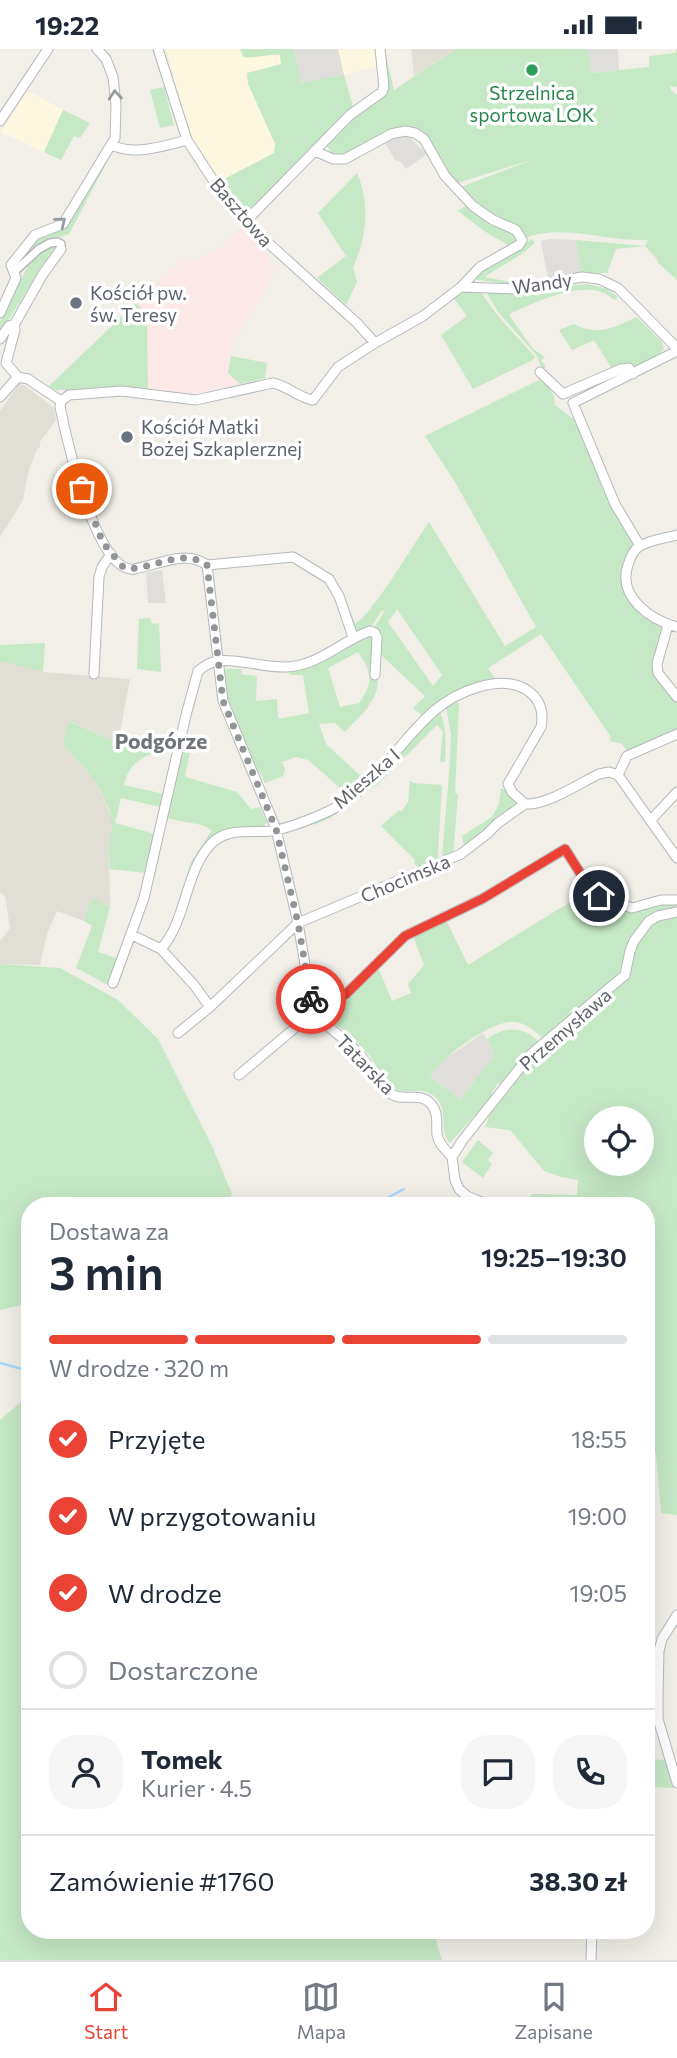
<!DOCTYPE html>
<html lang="pl">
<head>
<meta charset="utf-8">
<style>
	body { margin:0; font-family:Commissioner,sans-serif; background:#f6f6f7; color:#1f2937; height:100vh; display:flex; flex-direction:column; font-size:26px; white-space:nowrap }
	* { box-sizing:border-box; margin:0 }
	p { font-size:23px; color:#747a83 }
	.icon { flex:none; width:38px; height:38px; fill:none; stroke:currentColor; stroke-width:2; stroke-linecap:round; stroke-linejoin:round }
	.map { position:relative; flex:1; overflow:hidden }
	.panel { position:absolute; left:21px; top:1148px; width:634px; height:742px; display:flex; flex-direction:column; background:#fff; border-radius:28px; box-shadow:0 7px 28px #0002 }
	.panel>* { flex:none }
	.tools { position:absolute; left:584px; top:1057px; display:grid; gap:14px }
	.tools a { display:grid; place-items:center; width:70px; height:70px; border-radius:50%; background:#fff; box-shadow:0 7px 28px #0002; font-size:35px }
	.pin { position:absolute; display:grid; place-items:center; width:60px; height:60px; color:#fff; margin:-30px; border:4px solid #fff; border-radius:50%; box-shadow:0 2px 7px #0007 }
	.courier { position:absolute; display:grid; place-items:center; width:70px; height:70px; margin:-35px; border:5px solid #ea4335; border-radius:50%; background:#fff; color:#222; box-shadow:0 2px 9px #0007 }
	.headline em { font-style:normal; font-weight:600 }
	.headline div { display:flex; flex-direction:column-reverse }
	.headline { display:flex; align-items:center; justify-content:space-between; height:119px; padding:0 28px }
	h1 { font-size:46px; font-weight:600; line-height:52px }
	.bar { display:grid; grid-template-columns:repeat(4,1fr); gap:10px 7px; align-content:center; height:84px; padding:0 28px }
	.bar i { height:9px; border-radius:5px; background:#e0e1e3 }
	.bar .on { background:#ea4335 }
	.bar p { grid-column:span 4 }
	.line { display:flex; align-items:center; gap:18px; padding:0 28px; border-top:2px solid #e0e1e3 }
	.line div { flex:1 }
	.round { display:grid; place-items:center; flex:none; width:74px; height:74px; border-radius:28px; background:#f6f6f7 }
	ol { padding:0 28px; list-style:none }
	li { display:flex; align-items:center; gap:21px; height:77px }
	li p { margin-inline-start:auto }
	li .icon { padding:7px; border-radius:50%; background:#ea4335; color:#fff; stroke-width:4 }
	li:last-child { color:#747a83 }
	li i { width:38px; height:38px; border:4px solid #e0e1e3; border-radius:50% }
	.status { display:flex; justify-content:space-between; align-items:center; height:49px; padding:0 35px; background:#fff; direction:ltr }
	.status svg { height:19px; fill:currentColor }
	.menu { display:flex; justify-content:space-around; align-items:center; height:98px; border-top:2px solid #e0e1e3; background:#fff; font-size:19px; color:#747a83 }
	.menu a { display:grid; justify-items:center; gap:4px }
	.menu .on { color:#ea4335 }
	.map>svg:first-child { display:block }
	.commercial { fill:#fef7e0 }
	.industrial { fill:#e0deda }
	.education { fill:#e1ded6 }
	.medical { fill:#fce8e6 }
	.green { fill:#c5e8c5; fill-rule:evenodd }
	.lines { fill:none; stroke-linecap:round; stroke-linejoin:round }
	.stream { stroke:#aadaff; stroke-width:2.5 }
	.pedestrian-casing { stroke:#b5b8bc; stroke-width:10 }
	.minor-casing { stroke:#b5b8bc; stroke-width:11 }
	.pedestrian { stroke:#fff; stroke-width:7 }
	.minor { stroke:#fff; stroke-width:9 }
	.oneway { stroke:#979a9d }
	.done { stroke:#929495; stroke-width:7; stroke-dasharray:0 12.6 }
	.route { stroke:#ea4335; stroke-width:9 }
	.leisure-dot { fill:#2e9e5b; stroke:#fff; stroke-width:2.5 }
	.worship-dot { fill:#6b7280; stroke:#fff; stroke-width:2.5 }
	.labels { text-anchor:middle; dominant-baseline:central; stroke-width:7; stroke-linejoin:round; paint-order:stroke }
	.leisure-label { font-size:19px; fill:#27864d; stroke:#fff }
	.street-label { font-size:19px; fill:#5f6368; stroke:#fff }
	.worship-label { font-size:19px; fill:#5b616d; stroke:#fff; text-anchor:start }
	.neighbourhood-label { font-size:21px; font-weight:bold; fill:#70757a; stroke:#fff }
</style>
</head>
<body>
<div class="status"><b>19:22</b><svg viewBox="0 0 49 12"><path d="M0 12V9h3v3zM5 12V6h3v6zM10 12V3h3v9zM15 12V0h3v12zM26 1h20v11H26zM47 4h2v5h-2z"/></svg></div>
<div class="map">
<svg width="677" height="1911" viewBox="0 0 677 1911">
	<rect width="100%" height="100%" fill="#f1efe8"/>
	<!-- commercial -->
	<path class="commercial" d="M166 0H294L301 34 318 32 342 19 338 0H375L377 17 344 26 353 57 243 161 231 149 191 88Z
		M28 42 63 61 44 103 1 83Z"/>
	<!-- industrial -->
	<path class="industrial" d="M294 0H338L344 26 301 35Z
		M587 0H618L619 21 591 24Z
		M406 85 427 105 406 120 401 113 395 111 384 92Z
		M551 190 576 191 581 223 548 230 541 192Z
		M162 521 166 554H148L146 524Z
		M483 984 495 1005 460 1051 430 1027 438 1015Z"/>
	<!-- education -->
	<path class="education" d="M411 0H456L414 27Z
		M19 335 24 336 54 359 56 371 40 393V398L37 400 28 424 23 451 0 488V362Z
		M0 612 43 623 130 630 118 694 70 672 63 695 97 734 112 769V788L109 801 110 858 92 850 84 872 57 862 47 885 40 916 0 915V892L10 879 5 847 0 843Z"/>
	<!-- medical -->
	<path class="medical" d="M240 178 269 206 268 209 276 222 237 288 233 290 231 307 267 314 265 329 193 345 148 341 147 266 136 254 183 210 192 213 205 207 226 194Z"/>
	<!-- green -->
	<path class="green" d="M240 0H294L301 34 344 26 353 57 252 160 243 161 231 149 219 130 226 129 274 104 275 95 248 35 247 24 281 15 280 6C268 5 253 10 243 8Z
		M384 0 394 41 456 0H587L592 24 649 18V7L675 4 677 0V38L670 37 671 41 677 46V231L657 213 658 211 645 197 616 200 607 224H579L581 223 576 191 645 197 648 191C610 193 561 174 525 189L493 169 458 139 534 110 457 134 415 81 344 107H333L327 97 360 63 388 43Z
		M164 38 174 76 160 79 150 41Z
		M63 61 90 74 80 89 74 87 61 111 44 103Z
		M109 109 69 185 43 193 18 215 17 214 38 190 68 174Z
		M357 124C370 154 367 189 353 218L357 233 346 256 317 229 346 207 318 164Z
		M468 155 516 183 519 192 508 196 484 182 458 162Z
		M532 190 535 194C520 208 502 216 485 228L510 233 541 232 509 235 471 230Z
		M53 197 57 198 44 214 0 285V273L29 215 42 201Z
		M588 235 607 240 618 248 614 251C592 227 539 251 514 263L508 260 513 263 509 266 533 300 545 308 541 311 546 318 542 320 537 307 498 263 488 246 489 243C526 249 552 238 588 235Z
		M463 242H479L482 245 498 267 535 308 533 311 473 340 441 286 467 267 454 250 432 264Z
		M136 254 147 266 148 341H55L49 337Z
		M637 268 662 293 664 299C655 314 628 318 612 320L594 291 572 301 559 281 574 275C596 288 616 278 637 268Z
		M231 307 267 314 265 329 240 335 228 324Z
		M543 329 554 347 555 356 581 376 634 493 622 530 664 579 654 615 677 651V683L628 703 622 695 610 692 611 688 541 585 488 619 495 630C464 640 447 645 425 669L413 659 425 647 380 605 373 580 384 563 382 561 372 577 356 584 347 567 346 551 355 575C372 566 415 493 429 473L505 597 536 578 455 433 425 387ZM397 560 442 626 433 637 388 573Z
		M150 569 152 575 159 574 161 623 137 620 139 570Z
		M373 584 372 628 378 632C377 654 359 668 345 683L335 674 319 675 326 695 365 731 347 745 308 711 296 708 282 713 285 721 283 727 265 734 259 722 256 723 228 654 225 622 227 620H242L241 625 257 627 256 652 277 650 278 670 309 664 303 626H290L289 621 313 616ZM358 603C372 622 374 634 359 654L340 658 328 619Z
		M45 594 43 623 0 612V596Z
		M455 650 459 655 455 744 458 745 453 807 442 809 450 713 451 685 446 659Z
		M439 662C447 674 446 699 445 713H440L443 682 437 676 378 735 330 769 314 776 313 773 329 766 435 663Z
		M69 672 118 694 153 704C137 711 128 718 124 736L164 745 160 758 121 749 115 774 155 785 146 824 110 820 109 801 112 779 110 762 97 734 63 695Z
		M185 690 191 697 185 728 237 743 251 760 260 758 267 773 263 778 234 779 217 786 180 849 191 813 212 781 202 776 165 769Z
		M410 731 413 734 442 736 438 806 436 812 418 819 414 814 415 811 381 777 399 761 401 763 408 753Z
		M501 739 511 744 519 755 464 798 462 787 492 768 499 755Z
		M588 842 627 861 677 853V859C657 862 637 872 629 893 625 906 624 917 616 929L543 989C535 982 526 974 515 973 492 970 441 1009 430 1027L460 1051 495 1005 487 990C504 977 524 977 539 993L522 1009 500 1035 498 1034 492 1044 493 1046 450 1094C438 1082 449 1062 436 1049 423 1036 409 1046 394 1040 382 1035 376 1014 368 1005 357 992 341 980 328 968L329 961 363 936 378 918 392 952 411 944 408 935 424 916 413 887 446 871 468 916Z
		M92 849 110 858 98 903 119 910 108 936 76 919 92 877 84 872Z
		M677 863V1466L661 1464 656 1406 646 1381V1157H521L532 1145 577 1146 578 1131 561 1128 544 1122 510 1081 485 1078 497 1046 518 1020 625 926 630 902 649 872ZM597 1069H642V1115H597Z
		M0 915 60 919 118 951 158 990 212 1097 232 1145 226 1157H30V1254L0 1261Z
		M478 1091 493 1104 488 1111 492 1115 483 1129 462 1113Z
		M30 1345V1881H433L442 1911H0V1371Z
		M646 1710 665 1711 675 1739 646 1738Z"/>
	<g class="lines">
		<!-- stream -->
		<path class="stream" d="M372 1157 404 1140
			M0 1314 22 1320 30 1318"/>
		<defs>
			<path id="pedestrian" d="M15 222 39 200 50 194 57 193 61 195V200"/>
			<path id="minor" d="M158 0 187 91 224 148 245 173 357 274 375 294
				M0 72 48 0
				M112 96C133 107 165 97 187 91
				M245 173 350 66 382 43 384 38 380 0
				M11 216 35 186 63 175 115 89 116 56 113 28 106 10 97 0
				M461 238 518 240 582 228 599 230 618 239 673 295 676 302
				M0 264 16 229 11 216
				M0 290 9 277 14 276
				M540 323 563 345 621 320 629 319 633 325
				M18 328 6 314 15 281 14 276 43 225 61 200
				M18 328 28 330 61 352
				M0 348 18 328
				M61 352 60 358C66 387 96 525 134 520 158 516 185 500 207 516L223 652 276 780 298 874 312 957C323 978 346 989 361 1007 371 1020 377 1035 391 1045 402 1053 421 1042 431 1055 439 1064 436 1075 437 1086 439 1096 446 1101 452 1108
				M61 352 69 346 122 342 196 351 273 334C288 337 299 349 313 351L338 318 375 294 423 267 461 238 480 218 519 196 522 191 516 181 493 171 473 157 445 127 424 90 415 84 405 82 391 85 345 110H333L315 102
				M677 486C666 489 650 491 640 497 633 501 630 509 628 516 617 548 651 571 677 578
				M640 497 615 455 573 354 677 302
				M207 516 293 508 329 530 339 547 353 588
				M668 576 657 615 658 624 677 648
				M94 625 99 528 102 518 111 505
				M618 726 677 809
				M618 726 627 707 677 685
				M651 771 677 743
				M132 886 161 900 194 936 210 958
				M161 900C187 871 184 824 211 795 227 778 251 784 271 782 290 779 314 769 331 761 375 739 398 693 434 662 456 643 500 624 527 641 540 650 544 663 541 678L508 735 512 743 525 755
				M113 934 144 849 186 666 198 622C203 618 210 613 217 612 235 609 265 619 287 618 320 616 341 592 370 582L375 584 377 589 375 626
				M178 984 210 958 298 874 461 805 487 785 498 774 525 755C546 757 580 734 599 725L609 723 618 726
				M239 1026 309 967 346 945 405 887 482 850 565 800 589 838 599 847 632 859 661 851H677
				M491 1157 467 1147 459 1140 455 1131 452 1108 462 1092 531 1005 625 926 630 902 634 892 649 872 658 867 677 863
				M677 1566 662 1590 659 1602 658 1645V1670L677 1734
				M646 1602H659
				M591 1911 592 1881"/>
		</defs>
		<!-- pedestrian casing -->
		<use href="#pedestrian" class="pedestrian-casing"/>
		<!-- minor casing -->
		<use href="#minor" class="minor-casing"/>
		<!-- pedestrian -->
		<use href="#pedestrian" class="pedestrian"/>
		<!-- minor -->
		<use href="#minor" class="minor"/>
	</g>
	<!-- one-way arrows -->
	<defs><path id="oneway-chevron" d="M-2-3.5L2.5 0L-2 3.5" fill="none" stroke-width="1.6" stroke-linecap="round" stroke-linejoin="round" transform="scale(1.75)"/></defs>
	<g class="oneway">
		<use href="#oneway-chevron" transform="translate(115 46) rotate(-95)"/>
		<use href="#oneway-chevron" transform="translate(61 173) rotate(-39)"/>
	</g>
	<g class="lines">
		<!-- done -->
		<path class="done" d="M82 440 103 494 124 519C151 523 181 497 207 516L223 652 276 780 298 874 311 950"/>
		<!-- route -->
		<path class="route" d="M311 950 316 964 346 945 405 887 482 850 565 800 589 838 599 847"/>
	</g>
	<!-- markers -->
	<circle class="leisure-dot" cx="532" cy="21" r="7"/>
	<g class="worship-dot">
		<circle cx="76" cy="254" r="7"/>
		<circle cx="127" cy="388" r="7"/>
	</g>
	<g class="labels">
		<!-- leisure labels -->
		<g class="leisure-label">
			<text x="532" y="43">Strzelnica<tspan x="532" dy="22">sportowa LOK</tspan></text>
		</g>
		<!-- street labels -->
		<g class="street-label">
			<text transform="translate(242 163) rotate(49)">Basztowa</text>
			<text transform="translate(542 234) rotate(-8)">Wandy</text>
			<text transform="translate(366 729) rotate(-41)">Mieszka I</text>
			<text transform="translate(405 829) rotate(-23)">Chocimska</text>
			<text transform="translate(565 980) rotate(-41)">Przemysława</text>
			<text transform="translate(366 1015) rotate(46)">Tatarska</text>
		</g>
		<!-- worship labels -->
		<g class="worship-label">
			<text x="90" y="243">Kościół pw.<tspan x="90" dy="22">św. Teresy</tspan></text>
			<text x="141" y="377">Kościół Matki<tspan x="141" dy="22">Bożej Szkaplerznej</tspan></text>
		</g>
		<!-- neighbourhood labels -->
		<g class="neighbourhood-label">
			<text x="161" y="691">Podgórze</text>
		</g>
	</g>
</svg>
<div class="tools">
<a><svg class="icon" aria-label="locate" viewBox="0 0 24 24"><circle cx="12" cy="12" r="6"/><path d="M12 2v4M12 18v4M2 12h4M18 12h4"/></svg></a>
</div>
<div class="pin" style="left:82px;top:440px;background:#ea580c"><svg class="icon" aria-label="bag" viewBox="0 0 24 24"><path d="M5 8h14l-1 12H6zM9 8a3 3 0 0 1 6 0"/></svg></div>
<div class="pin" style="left:599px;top:847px;background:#1f2937"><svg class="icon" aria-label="home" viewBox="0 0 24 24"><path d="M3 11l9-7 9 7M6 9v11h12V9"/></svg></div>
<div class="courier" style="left:311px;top:950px"><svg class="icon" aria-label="bike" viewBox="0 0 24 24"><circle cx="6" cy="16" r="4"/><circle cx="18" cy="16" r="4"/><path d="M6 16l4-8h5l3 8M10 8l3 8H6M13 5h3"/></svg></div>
<section class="panel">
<div class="headline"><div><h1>3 min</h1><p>Dostawa za</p></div><em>19:25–19:30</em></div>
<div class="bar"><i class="on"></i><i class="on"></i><i class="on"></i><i></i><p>W drodze · 320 m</p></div>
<ol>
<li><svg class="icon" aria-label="check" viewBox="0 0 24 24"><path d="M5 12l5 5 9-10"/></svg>Przyjęte<p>18:55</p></li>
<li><svg class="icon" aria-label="check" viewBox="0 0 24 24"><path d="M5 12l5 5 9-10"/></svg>W przygotowaniu<p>19:00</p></li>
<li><svg class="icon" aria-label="check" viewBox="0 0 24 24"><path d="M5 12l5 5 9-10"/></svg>W drodze<p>19:05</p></li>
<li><i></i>Dostarczone</li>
</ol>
<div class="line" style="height:126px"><a class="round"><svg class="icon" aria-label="person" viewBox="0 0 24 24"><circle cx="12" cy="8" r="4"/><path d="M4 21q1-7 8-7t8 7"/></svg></a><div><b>Tomek</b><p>Kurier · 4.5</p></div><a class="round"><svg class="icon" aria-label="chat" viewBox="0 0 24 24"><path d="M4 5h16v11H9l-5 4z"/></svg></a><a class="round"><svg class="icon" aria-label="phone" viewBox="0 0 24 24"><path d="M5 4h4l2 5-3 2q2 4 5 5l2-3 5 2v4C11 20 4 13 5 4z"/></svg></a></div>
<div class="line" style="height:91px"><div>Zamówienie #1760</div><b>38.30 zł</b></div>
</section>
</div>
<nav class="menu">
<a class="on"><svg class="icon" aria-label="home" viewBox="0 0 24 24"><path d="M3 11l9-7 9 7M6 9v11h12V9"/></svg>Start</a>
<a><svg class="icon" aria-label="map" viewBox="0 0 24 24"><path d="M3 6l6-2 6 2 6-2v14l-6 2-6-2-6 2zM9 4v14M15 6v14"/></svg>Mapa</a>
<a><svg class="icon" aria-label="saved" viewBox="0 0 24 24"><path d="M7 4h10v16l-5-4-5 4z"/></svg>Zapisane</a>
</nav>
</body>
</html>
